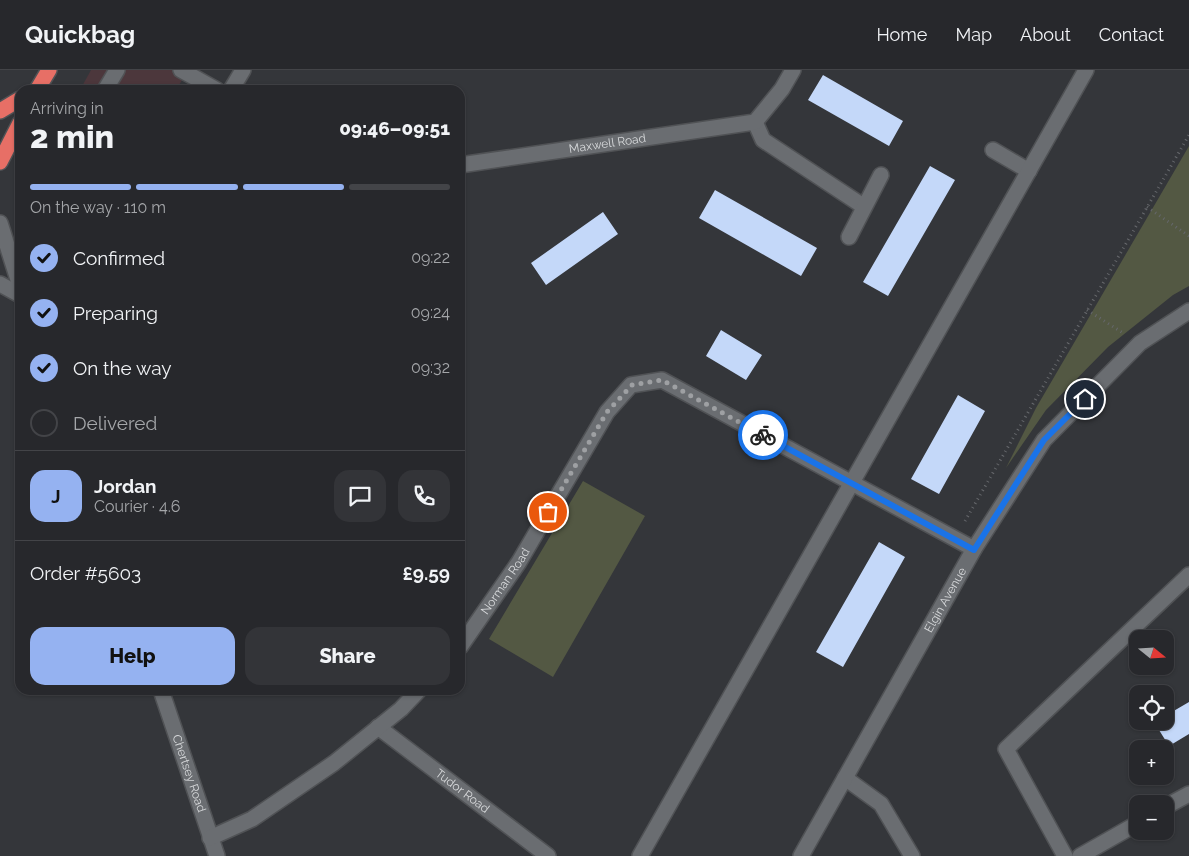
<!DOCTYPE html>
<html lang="en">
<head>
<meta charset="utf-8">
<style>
	body { margin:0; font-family:Raleway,sans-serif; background:#333438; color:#f1f3f6; height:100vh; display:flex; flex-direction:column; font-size:19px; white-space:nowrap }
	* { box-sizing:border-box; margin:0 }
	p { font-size:16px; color:#a4a6a9 }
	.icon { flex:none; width:28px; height:28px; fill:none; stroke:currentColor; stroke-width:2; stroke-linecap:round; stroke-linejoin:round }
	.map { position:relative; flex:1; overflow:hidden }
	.panel { position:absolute; left:15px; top:15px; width:450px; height:610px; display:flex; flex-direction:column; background:#27282c; border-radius:15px; box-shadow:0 1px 4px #0004,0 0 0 1px #434448 }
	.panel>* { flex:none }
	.needle { width:32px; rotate:108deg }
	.tools { position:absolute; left:1129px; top:560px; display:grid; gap:10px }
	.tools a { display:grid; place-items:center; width:45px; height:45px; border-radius:10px; background:#27282c; box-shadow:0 1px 4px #0004,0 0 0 1px #434448; font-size:25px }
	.pin { position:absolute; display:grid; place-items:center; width:42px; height:42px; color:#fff; margin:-21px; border:2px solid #fff; border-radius:50%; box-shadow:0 1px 5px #0007 }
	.courier { position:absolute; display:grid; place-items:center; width:50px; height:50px; margin:-25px; border:4px solid #1a73e8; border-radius:50%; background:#fff; color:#222; box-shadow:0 1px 6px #0007 }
	.overview em { font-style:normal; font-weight:800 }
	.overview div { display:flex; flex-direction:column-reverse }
	.overview { display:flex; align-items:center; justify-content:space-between; height:85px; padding:0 15px }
	h1 { font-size:32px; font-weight:800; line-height:38px }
	.bar { display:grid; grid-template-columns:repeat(4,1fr); gap:8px 5px; align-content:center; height:60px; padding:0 15px }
	.bar i { height:6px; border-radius:4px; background:#434448 }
	.bar .current { background:#95b2f1 }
	.bar p { grid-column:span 4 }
	.line { display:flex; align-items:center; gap:12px; padding:0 15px; border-top:1px solid #434448 }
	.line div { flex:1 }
	.round { display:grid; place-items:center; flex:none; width:52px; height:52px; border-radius:15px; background:#333438 }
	ol { padding:0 15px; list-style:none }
	li { display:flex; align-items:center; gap:15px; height:55px }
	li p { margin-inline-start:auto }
	li .icon { padding:5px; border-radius:50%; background:#95b2f1; color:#111; stroke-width:4 }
	li:last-child { color:#a4a6a9 }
	li i { width:28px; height:28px; border:2px solid #434448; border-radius:50% }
	.primary-button { display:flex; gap:10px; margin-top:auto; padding:10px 15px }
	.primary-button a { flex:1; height:58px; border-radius:15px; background:#95b2f1; color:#111; font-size:20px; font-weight:800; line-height:58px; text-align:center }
	.primary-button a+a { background:#333438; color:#f1f3f6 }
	header { display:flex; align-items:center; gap:30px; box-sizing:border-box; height:70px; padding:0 25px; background:#27282c; border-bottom:1px solid #434448 }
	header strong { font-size:24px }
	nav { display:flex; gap:28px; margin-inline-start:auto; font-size:18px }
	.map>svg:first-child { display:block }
	.commercial { fill:#4c373c }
	.green { fill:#535843 }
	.building { fill:#c4d8f9 }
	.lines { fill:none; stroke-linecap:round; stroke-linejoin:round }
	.minor-casing { stroke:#505255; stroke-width:18 }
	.highway-casing { stroke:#505255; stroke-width:18 }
	.path { stroke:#66686c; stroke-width:3; stroke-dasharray:1 4; stroke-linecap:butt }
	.minor { stroke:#6a6d71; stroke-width:15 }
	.highway { stroke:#e76f66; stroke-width:15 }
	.done { stroke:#9ea0a3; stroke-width:5; stroke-dasharray:0 9 }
	.route { stroke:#1a73e8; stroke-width:6 }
	.labels { text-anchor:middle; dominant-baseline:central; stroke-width:5; stroke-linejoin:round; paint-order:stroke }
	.street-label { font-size:12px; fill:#d7d9db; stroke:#2a2c2f }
</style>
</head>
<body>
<header>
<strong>Quickbag</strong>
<nav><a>Home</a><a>Map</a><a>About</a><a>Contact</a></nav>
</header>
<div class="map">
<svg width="1189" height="786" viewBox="0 0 1189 786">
	<rect width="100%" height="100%" fill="#34363a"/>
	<!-- commercial -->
	<path class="commercial" d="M91 0H188L176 20H80Z"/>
	<!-- green -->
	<path class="green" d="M1189 76V216L1173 225 1108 277 1046 340 1006 398 1036 338Z
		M583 411 645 446 553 607 489 569Z"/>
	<!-- building -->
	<path class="building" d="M823 5 903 51 889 76 808 30Z
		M930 96 955 110 888 226 863 212Z
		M715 120 817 178 801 206 699 148Z
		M603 142 618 164 546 215 531 193Z
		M721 260 762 285 746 310 706 286Z
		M958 325 985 341 939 424 911 409Z
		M879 472 905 487 843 597 816 582Z
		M1189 632V664L1169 676 1154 652 1165 651V646Z"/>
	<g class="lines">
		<defs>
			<g id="minor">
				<path d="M181 0 217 20"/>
				<path d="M105 20 117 0"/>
				<path d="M231 20 243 0"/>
				<path d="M755 52 763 70 863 136"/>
				<path d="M993 80 1029 101"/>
				<path id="s1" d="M460 95 755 52 782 19 793 0"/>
				<path d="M0 153 20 216"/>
				<path d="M849 167 881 105"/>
				<path d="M0 214 20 225"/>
				<path id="s2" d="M460 577 519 492 607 342 631 315 662 310 974 479"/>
				<path id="s3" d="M161 620 217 786"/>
				<path id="s4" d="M378 657 548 786"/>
				<path d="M845 708 881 734 912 786"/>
				<path d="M1165 737 1189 724"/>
				<path d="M210 768 252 749 334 693 401 639 419 620"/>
				<path d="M640 786 1086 0"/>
				<path id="s5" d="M801 786 974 479 1044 370 1140 273 1189 241"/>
				<path d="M1065 786 1006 679 1189 505"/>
				<path d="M1080 786 1138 753"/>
			</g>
			<path id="highway" d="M37 20 49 0
				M0 41 20 29
				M0 92 20 53"/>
		</defs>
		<!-- minor casing -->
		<use href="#minor" class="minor-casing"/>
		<!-- highway casing -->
		<use href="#highway" class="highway-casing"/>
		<!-- path -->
		<path class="path" d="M1147 137 1189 166
			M1087 240 1123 263
			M965 451 1189 65"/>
		<!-- minor -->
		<use href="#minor" class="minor"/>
		<!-- highway -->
		<use href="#highway" class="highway"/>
	</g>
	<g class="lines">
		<!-- done -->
		<path class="done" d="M548 442 607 342 632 315 662 310 763 365"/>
		<!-- route -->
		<path class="route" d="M763 365 974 480 1044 370 1085 329"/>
	</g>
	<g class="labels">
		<!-- street labels -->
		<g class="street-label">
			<text stroke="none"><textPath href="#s1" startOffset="149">Maxwell Road</textPath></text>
			<text stroke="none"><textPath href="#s2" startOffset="80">Norman Road</textPath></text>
			<text stroke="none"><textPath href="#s5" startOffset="294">Elgin Avenue</textPath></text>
			<text stroke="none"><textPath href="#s3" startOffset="88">Chertsey Road</textPath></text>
			<text stroke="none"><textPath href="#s4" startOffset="106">Tudor Road</textPath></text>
		</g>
	</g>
</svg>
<div class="tools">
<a><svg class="needle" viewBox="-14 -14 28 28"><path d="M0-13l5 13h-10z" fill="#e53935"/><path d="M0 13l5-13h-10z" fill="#a4a6a9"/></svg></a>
<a><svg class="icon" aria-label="locate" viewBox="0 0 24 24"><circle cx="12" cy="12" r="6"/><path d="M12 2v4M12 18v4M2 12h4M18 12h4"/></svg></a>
<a>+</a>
<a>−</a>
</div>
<div class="pin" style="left:548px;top:442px;background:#ea580c"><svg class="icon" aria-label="bag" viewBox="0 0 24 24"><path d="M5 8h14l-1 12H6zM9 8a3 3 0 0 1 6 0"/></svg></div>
<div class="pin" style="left:1085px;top:329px;background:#1f2937"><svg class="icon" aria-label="home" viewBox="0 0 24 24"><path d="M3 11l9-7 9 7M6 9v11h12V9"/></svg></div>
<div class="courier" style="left:763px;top:365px"><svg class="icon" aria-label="bike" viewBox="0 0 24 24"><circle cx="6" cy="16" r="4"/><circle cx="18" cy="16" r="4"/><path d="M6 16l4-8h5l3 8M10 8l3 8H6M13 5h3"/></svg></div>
<section class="panel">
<div class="overview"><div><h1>2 min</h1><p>Arriving in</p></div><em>09:46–09:51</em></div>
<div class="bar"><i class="current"></i><i class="current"></i><i class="current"></i><i></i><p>On the way · 110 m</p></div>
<ol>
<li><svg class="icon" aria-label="check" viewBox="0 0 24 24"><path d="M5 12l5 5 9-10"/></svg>Confirmed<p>09:22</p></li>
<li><svg class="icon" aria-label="check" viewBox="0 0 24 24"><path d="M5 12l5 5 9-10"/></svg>Preparing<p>09:24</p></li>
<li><svg class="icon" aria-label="check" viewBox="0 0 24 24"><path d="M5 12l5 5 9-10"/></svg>On the way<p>09:32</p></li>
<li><i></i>Delivered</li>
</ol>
<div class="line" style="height:90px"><b class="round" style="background:#95b2f1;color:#111">J</b><div><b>Jordan</b><p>Courier · 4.6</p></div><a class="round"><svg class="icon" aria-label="chat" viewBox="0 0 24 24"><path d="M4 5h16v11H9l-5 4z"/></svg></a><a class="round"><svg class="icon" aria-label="phone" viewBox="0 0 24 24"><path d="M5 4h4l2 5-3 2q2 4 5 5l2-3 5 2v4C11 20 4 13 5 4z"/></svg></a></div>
<div class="line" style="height:65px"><div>Order #5603</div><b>£9.59</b></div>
<div class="primary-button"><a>Help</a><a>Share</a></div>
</section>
</div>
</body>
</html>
